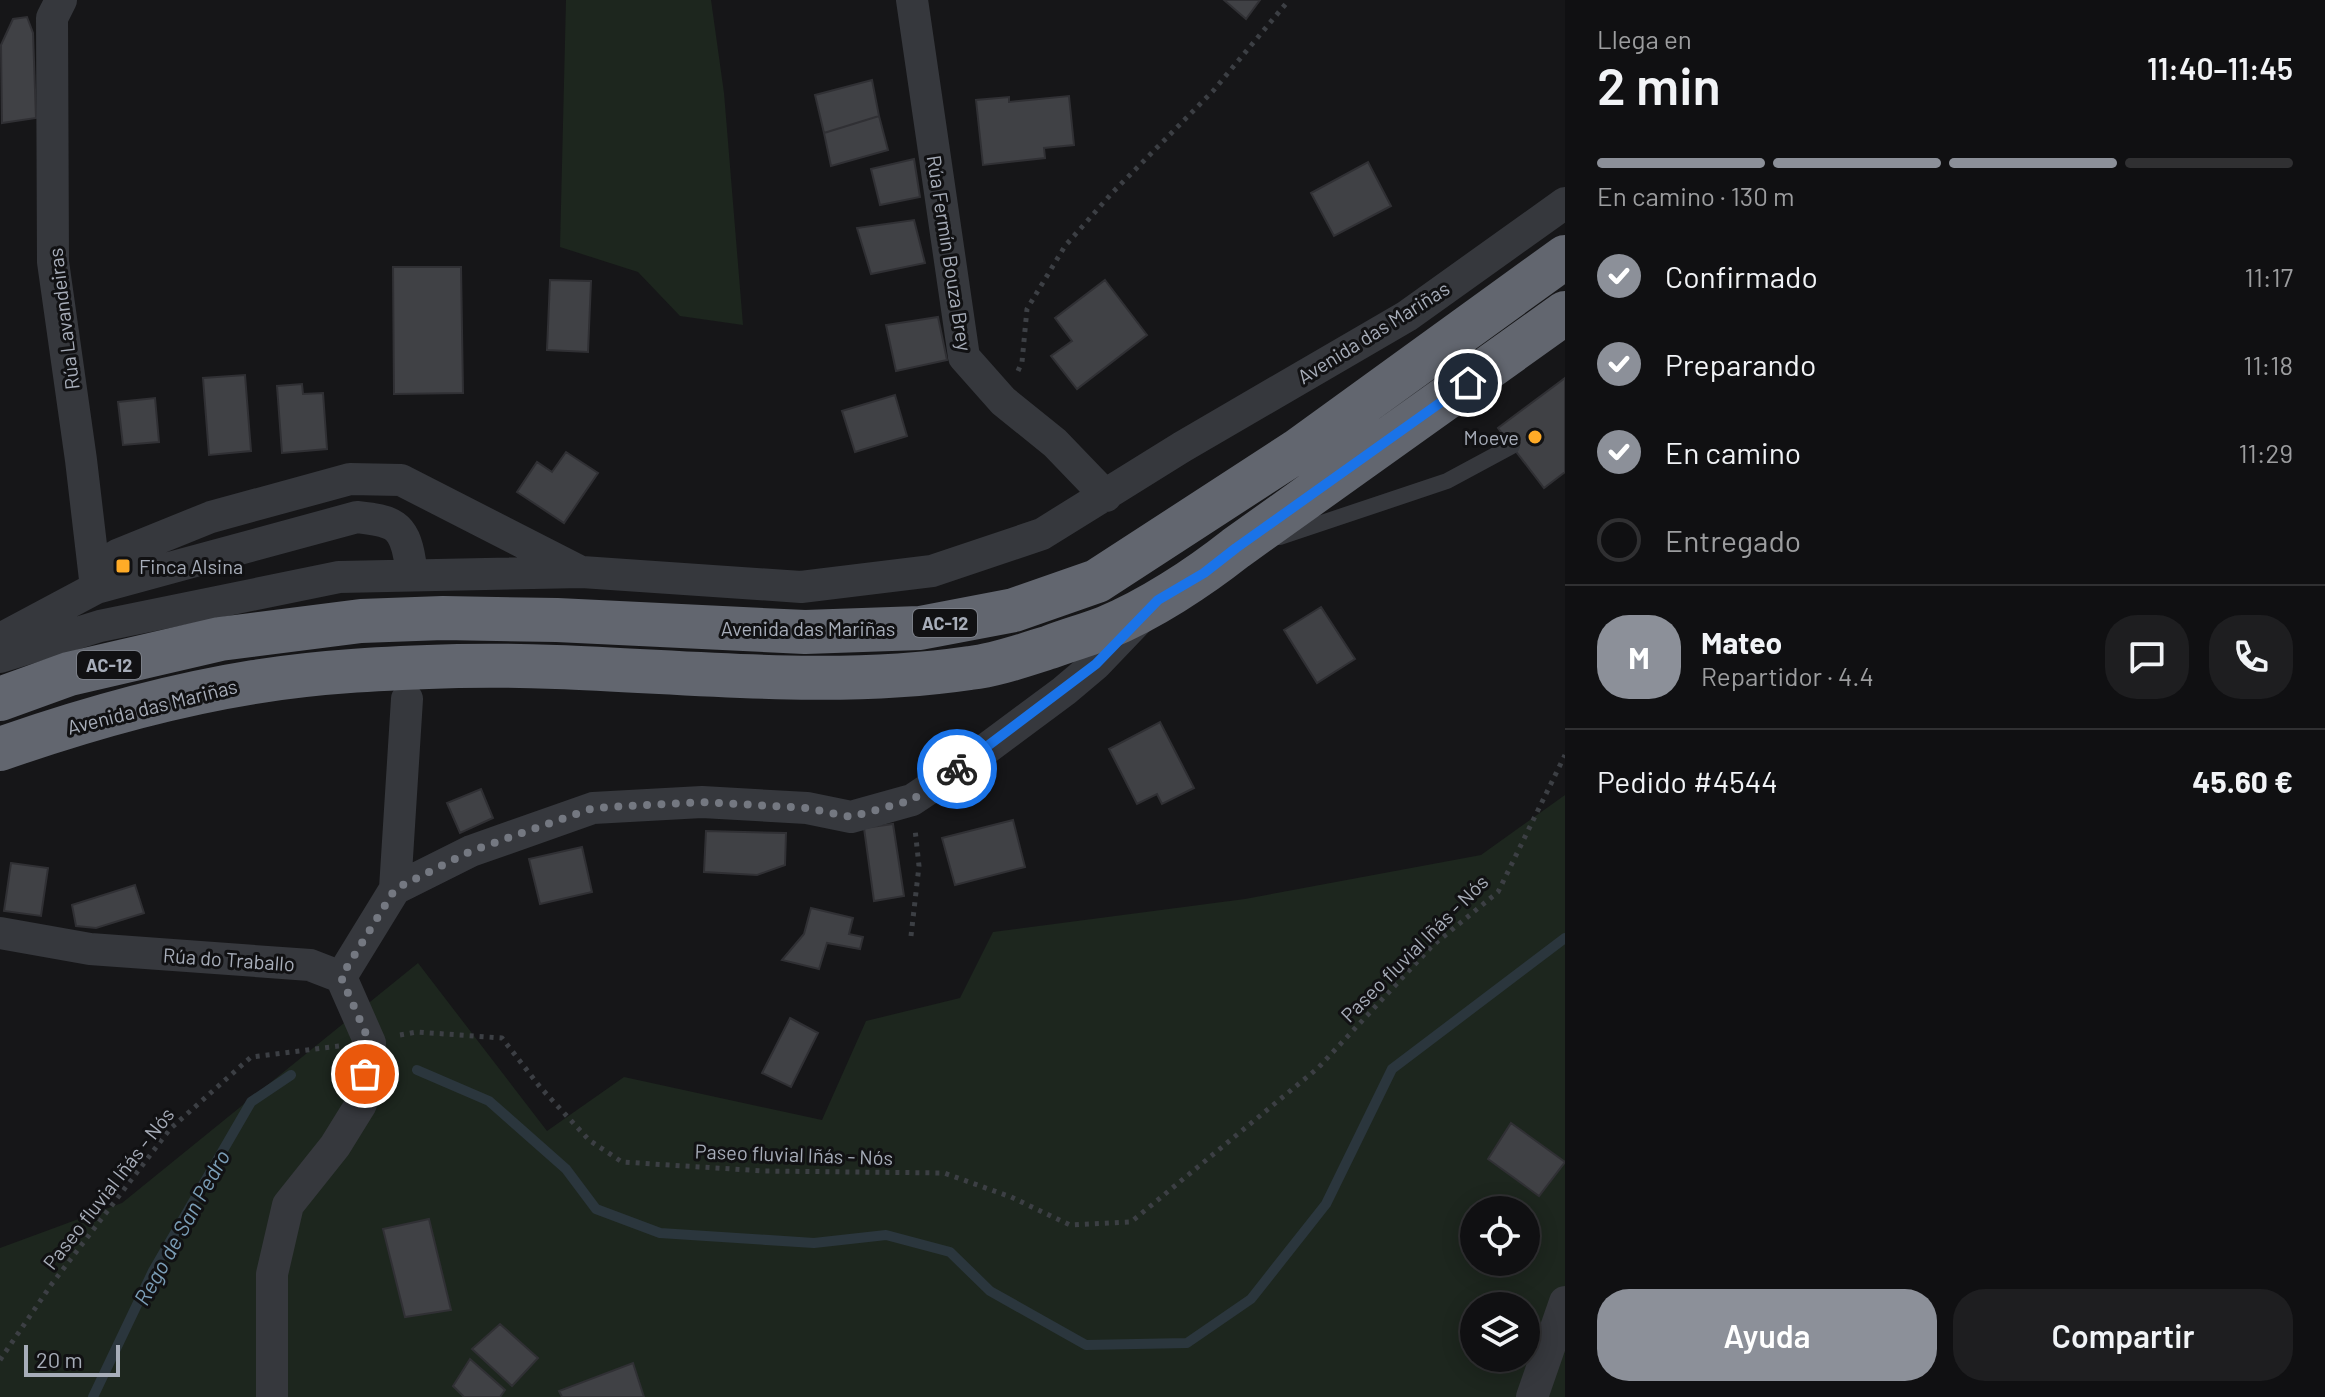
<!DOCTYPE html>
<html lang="es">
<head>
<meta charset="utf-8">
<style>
	body { margin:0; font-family:Barlow,sans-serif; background:#1e1e20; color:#f1f3f6; height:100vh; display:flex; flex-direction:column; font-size:30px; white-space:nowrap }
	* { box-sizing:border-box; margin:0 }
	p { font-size:26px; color:#9c9d9f }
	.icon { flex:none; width:44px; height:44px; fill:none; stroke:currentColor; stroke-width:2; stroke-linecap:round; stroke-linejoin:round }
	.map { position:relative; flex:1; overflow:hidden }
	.sheet { display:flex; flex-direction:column; background:#101012; width:760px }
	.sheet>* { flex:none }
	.controls { position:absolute; left:1460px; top:1196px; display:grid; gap:16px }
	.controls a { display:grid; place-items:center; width:80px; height:80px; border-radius:50%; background:#101012; box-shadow:0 4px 20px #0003,0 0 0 2px #303032; font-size:40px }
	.scale { position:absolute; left:24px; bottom:20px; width:96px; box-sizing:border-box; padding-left:8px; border:4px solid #a7adb9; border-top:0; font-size:22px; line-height:28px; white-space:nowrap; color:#a7adb9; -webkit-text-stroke:6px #111113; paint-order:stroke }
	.pin { position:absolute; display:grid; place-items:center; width:68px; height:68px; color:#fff; margin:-34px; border:4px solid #fff; border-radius:50%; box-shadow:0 2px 8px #0007 }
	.courier { position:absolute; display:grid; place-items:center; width:80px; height:80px; margin:-40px; border:6px solid #1a73e8; border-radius:50%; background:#fff; color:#222; box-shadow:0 2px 10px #0007 }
	.head em { font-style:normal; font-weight:600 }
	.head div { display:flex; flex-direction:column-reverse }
	.head { display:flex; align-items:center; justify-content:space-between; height:136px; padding:0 32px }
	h1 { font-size:52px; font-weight:600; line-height:60px }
	.bar { display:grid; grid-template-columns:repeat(4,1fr); gap:12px 8px; align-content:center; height:96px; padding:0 32px }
	.bar i { height:10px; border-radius:6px; background:#303032 }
	.bar .active { background:#8c9099 }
	.bar p { grid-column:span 4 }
	.line { display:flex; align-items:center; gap:20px; padding:0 32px; border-top:2px solid #303032 }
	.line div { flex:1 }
	.round { display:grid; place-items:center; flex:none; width:84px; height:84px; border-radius:32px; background:#1e1e20 }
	ol { padding:0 32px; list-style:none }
	li { display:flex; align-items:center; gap:24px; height:88px }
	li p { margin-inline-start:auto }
	li .icon { padding:8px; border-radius:50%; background:#8c9099; color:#fff; stroke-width:4 }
	li:last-child { color:#9c9d9f }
	li i { width:44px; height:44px; border:4px solid #303032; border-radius:50% }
	.cta { display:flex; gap:16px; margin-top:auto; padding:16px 32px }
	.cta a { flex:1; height:92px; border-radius:32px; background:#8c9099; color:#fff; font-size:32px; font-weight:600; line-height:92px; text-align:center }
	.cta a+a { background:#1e1e20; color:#f1f3f6 }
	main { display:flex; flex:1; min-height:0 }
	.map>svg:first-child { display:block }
	.green { fill:#1d261e; fill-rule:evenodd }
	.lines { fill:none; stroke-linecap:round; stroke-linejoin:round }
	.stream { stroke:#2b363d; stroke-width:10 }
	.building { fill:#404145; stroke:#303034; stroke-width:2 }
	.path { stroke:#3c3f44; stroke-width:5; stroke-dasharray:4 6; stroke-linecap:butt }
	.lane { stroke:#36383d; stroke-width:16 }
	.street { stroke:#36383d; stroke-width:32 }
	.highway { stroke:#62666f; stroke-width:44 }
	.done { stroke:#747881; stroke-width:8; stroke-dasharray:0 14.4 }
	.route { stroke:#1a73e8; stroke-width:10 }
	.poi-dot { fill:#ffab27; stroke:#111113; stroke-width:3 }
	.labels { text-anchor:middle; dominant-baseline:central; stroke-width:6; stroke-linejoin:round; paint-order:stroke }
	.shield { fill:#111113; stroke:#7a7e87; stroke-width:2 }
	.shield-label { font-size:18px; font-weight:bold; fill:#a7adb9 }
	.street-label { font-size:20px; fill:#a7adb9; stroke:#111113 }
	.poi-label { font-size:20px; fill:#a7adb9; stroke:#111113; text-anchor:end }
	.water-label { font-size:22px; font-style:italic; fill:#7b9eb7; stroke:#111113 }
</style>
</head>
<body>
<main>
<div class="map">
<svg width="1565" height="1397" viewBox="0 0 1565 1397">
	<rect width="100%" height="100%" fill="#161618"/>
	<!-- green -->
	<path class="green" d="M566 0H711L724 93 743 325 680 316 638 272 560 247Z
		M1565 795V1397H0V1248L122 1203 418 963 547 1131 624 1077 822 1120 866 1021 960 998 993 932 1245 899 1481 855ZM1474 1210H1526V1262H1474ZM1474 1306H1526V1358H1474Z"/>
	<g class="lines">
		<!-- stream -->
		<path class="stream" d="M417 1070 489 1101 566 1169 596 1209 660 1233 814 1243 886 1235 950 1252 990 1291 1086 1345 1187 1343 1251 1299 1326 1204 1392 1069 1565 938
			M93 1397 153 1271 251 1102 291 1075"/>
	</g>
	<!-- building -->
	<path class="building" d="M1224 0H1260L1246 19Z
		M27 17 33 33 36 118 2 123 1 45 13 19Z
		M872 80 879 116 824 133 815 95Z
		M1069 96 1074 145 1044 148 1045 158 983 165 976 100 1009 97V102Z
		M879 116 888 150 831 166 824 133Z
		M914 159 920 197 880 205 871 169Z
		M1368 162 1391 206 1334 236 1311 193Z
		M914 220 925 263 871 274 857 228Z
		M393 267H461L463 393 394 394Z
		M550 280 591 281 588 352 547 350Z
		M1105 280 1147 335 1077 389 1051 356 1072 341 1055 318Z
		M938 317 947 360 896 371 886 325Z
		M245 375 251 451 209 455 203 378Z
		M1565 378V472L1544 488 1498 428Z
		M302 384 303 394 323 393 327 449 282 453 277 386Z
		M895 395 907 436 855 452 842 411Z
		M155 398 159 442 123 445 118 402Z
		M566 452 598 473 564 523 517 492 537 462 552 472Z
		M1321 607 1355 659 1317 683 1284 630Z
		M1160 722 1194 788 1162 804 1157 794 1137 804 1109 749Z
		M481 789 493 818 460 833 447 803Z
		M1013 820 1025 867 955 885 942 838Z
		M893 824 904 896 874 901 864 828Z
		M706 831 786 833 785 865 757 875 704 872Z
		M582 847 592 892 540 904 529 859Z
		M11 863 48 868 41 916 4 911Z
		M135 885 144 913 96 928 76 926 72 905Z
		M811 908 853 918 849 934 863 937 860 949 827 943 819 969 782 960 804 934Z
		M790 1018 818 1033 791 1087 762 1073Z
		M1511 1123 1565 1162 1539 1196 1488 1159Z
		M429 1219 451 1310 405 1317 383 1229Z
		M500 1324 538 1358 512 1386 472 1349Z
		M470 1359 505 1390 500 1397H464L453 1386Z
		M633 1363 644 1397H562L559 1391Z"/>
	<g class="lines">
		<!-- path -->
		<path class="path" d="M1018 371 1022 362 1027 309 1065 246 1112 193 1213 91 1289 0
			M911 936 919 866 915 829
			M400 1035 417 1032 502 1038 540 1087 589 1140 622 1162 764 1171 944 1173 1011 1197 1070 1225 1131 1222 1318 1068 1432 946 1498 892 1565 755
			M0 1360 51 1285 170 1129 251 1057 339 1046"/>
		<!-- lane -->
		<path class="lane" d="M1280 537 1447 481 1512 446"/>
		<!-- street -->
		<path class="street" d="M61 0 52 18 53 262 81 460 96 588
			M912 0 964 357 1003 401 1055 443 1106 496
			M96 588 117 555 211 517 350 479 401 480 577 570
			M0 639 96 588 357 517C392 521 404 523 410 561
			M0 657 100 626 339 577 582 572 801 587 932 571 1042 534 1182 447 1407 316 1565 203
			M395 889 471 851 593 808 702 802 807 808 851 817 912 800 963 766 1064 691 1096 664 1140 618
			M0 933 90 949 310 965 341 977 370 1043 361 1104 335 1146 288 1205 272 1274V1397
			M341 977 395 889 407 699
			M1532 1397 1565 1302"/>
		<!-- highway -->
		<path class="highway" d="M0 699 69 674 220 639 361 621 443 618 557 620 805 632 920 628 1014 610 1097 581 1297 451 1565 257
			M0 749C83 720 167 696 254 682 321 671 390 668 458 666 628 662 800 693 970 668 997 665 1024 655 1050 647 1068 640 1087 635 1105 628 1149 610 1198 578 1236 548L1565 313"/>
	</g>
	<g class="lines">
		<!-- done -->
		<path class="done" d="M365 1074 370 1043 341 977 395 889 471 851 593 808 702 802 807 808 851 817 912 800 957 769"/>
		<!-- route -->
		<path class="route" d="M957 769 1096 664 1158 600 1204 573 1236 548 1468 383"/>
	</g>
	<!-- markers -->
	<g class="poi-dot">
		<circle cx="1535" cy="437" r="8"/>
		<rect x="115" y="558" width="16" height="16" rx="4"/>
	</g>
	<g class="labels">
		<!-- shield labels -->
		<g class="shield">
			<rect x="913" y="609" width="64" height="28" rx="6"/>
			<rect x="77" y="651" width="64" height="28" rx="6"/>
		</g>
		<g class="shield-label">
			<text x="945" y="623">AC-12</text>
			<text x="109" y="665">AC-12</text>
		</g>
		<!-- street labels -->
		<g class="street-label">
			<text transform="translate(950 253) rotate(81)">Rúa Fermín Bouza Brey</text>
			<text transform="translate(63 319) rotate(-97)">Rúa Lavandeiras</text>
			<text transform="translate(1373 332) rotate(-32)">Avenida das Mariñas</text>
			<text x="808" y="628">Avenida das Mariñas</text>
			<text transform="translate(152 706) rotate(-14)">Avenida das Mariñas</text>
			<text transform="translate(1414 948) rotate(-45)">Paseo fluvial Iñás - Nós</text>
			<text transform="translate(229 959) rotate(4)">Rúa do Traballo</text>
			<text transform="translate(794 1154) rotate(2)">Paseo fluvial Iñás - Nós</text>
			<text transform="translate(108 1188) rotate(-52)">Paseo fluvial Iñás - Nós</text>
		</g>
		<!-- poi labels -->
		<g class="poi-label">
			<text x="1519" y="437">Moeve</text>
			<text x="139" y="566" text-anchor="start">Finca Alsina</text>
		</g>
		<!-- water labels -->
		<g class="water-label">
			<text transform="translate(181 1227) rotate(-61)">Rego de San Pedro</text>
		</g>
	</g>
</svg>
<div class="controls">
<a><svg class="icon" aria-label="locate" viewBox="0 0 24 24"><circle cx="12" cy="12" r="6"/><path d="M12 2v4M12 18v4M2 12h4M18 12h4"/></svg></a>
<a><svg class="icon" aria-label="layers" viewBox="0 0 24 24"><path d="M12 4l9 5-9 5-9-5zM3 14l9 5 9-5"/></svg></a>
</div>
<div class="scale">20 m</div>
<div class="pin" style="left:365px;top:1074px;background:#ea580c"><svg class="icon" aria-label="bag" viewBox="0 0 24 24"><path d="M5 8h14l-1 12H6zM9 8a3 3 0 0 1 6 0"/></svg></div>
<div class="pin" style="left:1468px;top:383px;background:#1f2937"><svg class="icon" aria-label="home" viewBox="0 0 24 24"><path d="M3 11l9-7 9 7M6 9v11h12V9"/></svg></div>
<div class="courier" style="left:957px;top:769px"><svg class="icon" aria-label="bike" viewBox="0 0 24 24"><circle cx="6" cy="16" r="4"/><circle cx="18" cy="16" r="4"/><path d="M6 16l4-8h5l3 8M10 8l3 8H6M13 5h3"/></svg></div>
</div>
<section class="sheet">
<div class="head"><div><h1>2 min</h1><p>Llega en</p></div><em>11:40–11:45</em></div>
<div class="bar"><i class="active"></i><i class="active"></i><i class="active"></i><i></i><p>En camino · 130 m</p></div>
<ol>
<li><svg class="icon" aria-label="check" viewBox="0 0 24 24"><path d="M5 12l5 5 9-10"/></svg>Confirmado<p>11:17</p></li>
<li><svg class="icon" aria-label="check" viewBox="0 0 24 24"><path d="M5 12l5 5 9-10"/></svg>Preparando<p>11:18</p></li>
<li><svg class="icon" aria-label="check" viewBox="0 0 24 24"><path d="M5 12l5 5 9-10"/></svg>En camino<p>11:29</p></li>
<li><i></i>Entregado</li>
</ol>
<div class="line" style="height:144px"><b class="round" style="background:#8c9099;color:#fff">M</b><div><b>Mateo</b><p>Repartidor · 4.4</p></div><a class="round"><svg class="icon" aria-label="chat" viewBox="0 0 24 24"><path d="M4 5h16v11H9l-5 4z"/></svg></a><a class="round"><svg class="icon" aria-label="phone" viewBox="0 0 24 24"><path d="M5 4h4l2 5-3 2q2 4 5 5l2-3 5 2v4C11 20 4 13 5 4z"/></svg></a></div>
<div class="line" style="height:104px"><div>Pedido #4544</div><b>45.60 €</b></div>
<div class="cta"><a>Ayuda</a><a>Compartir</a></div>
</section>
</main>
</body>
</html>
